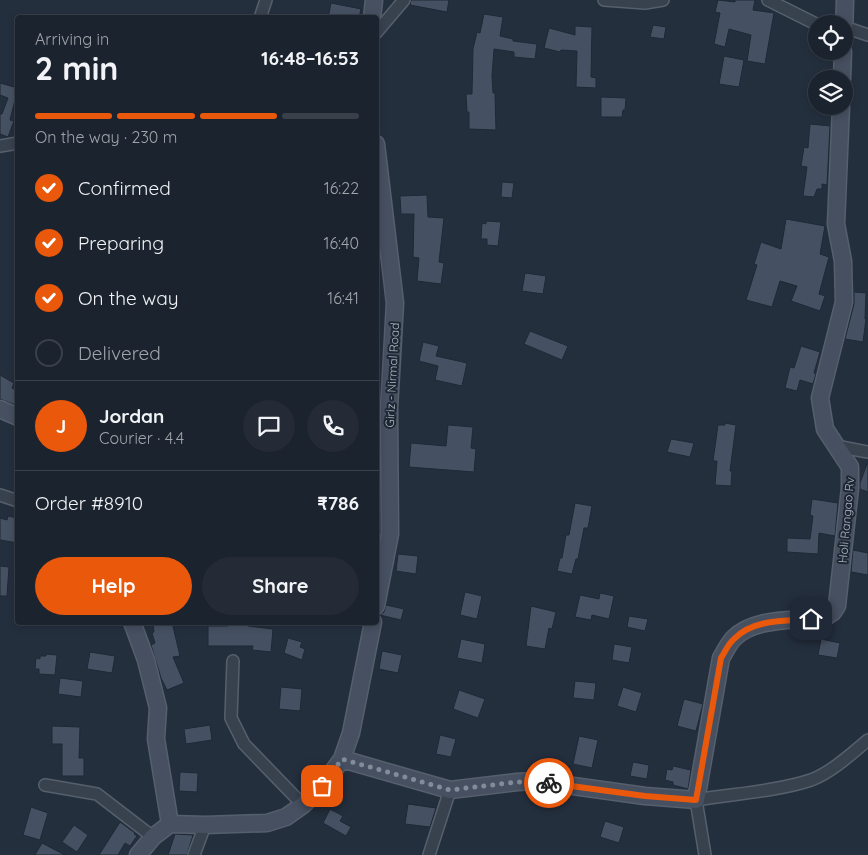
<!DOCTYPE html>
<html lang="en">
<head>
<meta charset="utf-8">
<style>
	body { margin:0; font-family:Quicksand,sans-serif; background:#242b36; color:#f1f3f6; height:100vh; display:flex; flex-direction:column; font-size:19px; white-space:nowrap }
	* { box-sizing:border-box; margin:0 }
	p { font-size:16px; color:#a0a4aa }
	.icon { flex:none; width:28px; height:28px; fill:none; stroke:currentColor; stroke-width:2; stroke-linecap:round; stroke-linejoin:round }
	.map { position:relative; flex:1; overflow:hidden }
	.details { position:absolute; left:15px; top:15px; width:364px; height:610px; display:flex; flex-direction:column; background:#1b232e; border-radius:5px; box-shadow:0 2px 8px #0003,0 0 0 1px #39404a }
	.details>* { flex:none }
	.buttons { position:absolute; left:808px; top:15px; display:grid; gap:10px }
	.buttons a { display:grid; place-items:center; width:45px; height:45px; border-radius:50%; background:#1b232e; box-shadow:0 2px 8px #0003,0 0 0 1px #39404a; font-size:25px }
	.pin { position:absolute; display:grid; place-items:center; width:42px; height:42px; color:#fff; margin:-21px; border-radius:10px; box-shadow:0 2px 8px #0006 }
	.courier { position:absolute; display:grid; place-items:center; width:50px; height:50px; margin:-25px; border:4px solid #ea580c; border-radius:50%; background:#fff; color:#222; box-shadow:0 1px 6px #0007 }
	.headline em { font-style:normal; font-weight:700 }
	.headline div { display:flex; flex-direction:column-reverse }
	.headline { display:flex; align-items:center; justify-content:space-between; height:85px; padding:0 20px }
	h1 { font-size:32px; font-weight:700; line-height:38px }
	.bar { display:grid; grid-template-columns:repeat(4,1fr); gap:8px 5px; align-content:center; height:60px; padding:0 20px }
	.bar i { height:6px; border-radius:4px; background:#39404a }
	.bar .on { background:#ea580c }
	.bar p { grid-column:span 4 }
	.line { display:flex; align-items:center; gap:12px; padding:0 20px; border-top:1px solid #39404a }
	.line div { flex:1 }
	.round { display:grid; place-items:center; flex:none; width:52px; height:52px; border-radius:26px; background:#242b36 }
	ol { padding:0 20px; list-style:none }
	li { display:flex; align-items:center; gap:15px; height:55px }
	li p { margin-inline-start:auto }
	li .icon { padding:5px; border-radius:50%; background:#ea580c; color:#fff; stroke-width:4 }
	li:last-child { color:#a0a4aa }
	li i { width:28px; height:28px; border:2px solid #39404a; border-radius:50% }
	.button { display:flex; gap:10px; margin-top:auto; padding:10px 20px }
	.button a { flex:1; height:58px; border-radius:30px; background:#ea580c; color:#fff; font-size:20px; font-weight:700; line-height:58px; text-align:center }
	.button a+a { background:#242b36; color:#f1f3f6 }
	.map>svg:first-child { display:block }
	.building { fill:#455162; stroke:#1f2835 }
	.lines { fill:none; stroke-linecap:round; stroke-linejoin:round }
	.street-casing { stroke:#565f6c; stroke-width:14 }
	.secondary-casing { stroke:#565f6c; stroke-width:19 }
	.street { stroke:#38414e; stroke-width:11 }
	.secondary { stroke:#465061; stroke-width:16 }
	.done { stroke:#828b98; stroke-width:5; stroke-dasharray:0 9 }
	.route { stroke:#ea580c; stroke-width:6 }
	.labels { text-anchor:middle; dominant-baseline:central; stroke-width:4; stroke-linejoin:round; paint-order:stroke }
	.street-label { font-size:12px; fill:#b4bcc9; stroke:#1d2633 }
</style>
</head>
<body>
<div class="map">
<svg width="868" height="855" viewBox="0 0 868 855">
	<rect width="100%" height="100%" fill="#242f3e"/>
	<!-- building -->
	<path class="building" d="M411 0H449L447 12 410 5Z
		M718 0 735 2V0H755L753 10 774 13 765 64 747 61 751 35 729 29 725 47 714 44 720 13 715 12Z
		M331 3 361 9 359 18H328Z
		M484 14 503 17 500 36 513 39V41L537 44 535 59 514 57V52L494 49 492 76 493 93H495L496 130 469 129V112H467L466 94H472L473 49 477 32 480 33Z
		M653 25 666 27 664 39 650 37Z
		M575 26 592 27 591 77 596 78V88L576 87 577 51 561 50 560 52 544 48 549 28 575 35Z
		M724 56 744 60 739 87 719 84Z
		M0 83 18 88 10 120 14 121 8 137 0 134V114H2L8 98 0 95Z
		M601 97 626 98 625 110H623L622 117H601Z
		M810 124 830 126 827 185 822 184V189H817L814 197 803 196 807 167 801 166 804 147 808 148Z
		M502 182 514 183 512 198 501 197Z
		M427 195 428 217 444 218 439 262 444 263 441 284 417 281 419 258 413 257 414 214H401L400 196Z
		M786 219 825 226 820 254 829 257 819 294 825 296 820 311 791 301 797 286 780 281 772 307 746 300 757 265 754 264 761 242 781 249Z
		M486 221 501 222 498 246 487 245V239H481L482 223 486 224Z
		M525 273 546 276 543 294 522 291Z
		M854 292 866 293 865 319H866L863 342 845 339 854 304Z
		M530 331 568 346 562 360 524 344Z
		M423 342 439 346 436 356 467 363 462 386 435 380 438 366 419 361Z
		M801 346 820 352 814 373 816 374 813 384 800 380 797 391 785 388 790 367 794 368Z
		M0 375 14 383 12 388 18 391V406L0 399Z
		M725 423 736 425 730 471H732L731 486 715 485 717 461H713L718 425H725Z
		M448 425 473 427 471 448 476 449 474 472 409 467 411 443 446 446Z
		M671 439 694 443 690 457 667 452Z
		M867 464H868V492L860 489V483Z
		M812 499 838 503 835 536 819 533 818 554 787 552V538L810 539 813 516 810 515Z
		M575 503 592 506 588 528H584L578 559H576L572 574 557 571 560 558H562L566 535H569Z
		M8 516 18 518V543L0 540V518L7 520Z
		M853 550 868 553V575L851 572Z
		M398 554 418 556 416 574 396 571Z
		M0 566 9 567 7 596H0Z
		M465 592 482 596 477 619 460 615Z
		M600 593 614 596 609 619 592 615 591 620 575 617 580 595 599 599Z
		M386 605 404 609 401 620 380 615 384 612Z
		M531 606 556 612 552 629 549 628 545 649 526 646Z
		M629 616 648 619 645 631 627 627Z
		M167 622H172L180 656 173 657 184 683 167 690 161 678 151 645 155 643 152 633 154 632 153 626Z
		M228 624H248V626L273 629 271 652 252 650 253 646H208V626H228Z
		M288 638 302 642 300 647 305 649 302 660 284 653Z
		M461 639 485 644 482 663 457 658Z
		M821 639 840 643 837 658 818 655Z
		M614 644 632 647 629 663 612 660Z
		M382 651 402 655 398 673 379 669Z
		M90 652 115 656 112 673 87 669Z
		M46 654 57 655 55 675 39 674V669H35L36 658 40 659V656H46Z
		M60 678 83 681 81 697 58 694Z
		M575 681 596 683 594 700 573 698Z
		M281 687 302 689 300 711 279 709Z
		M623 687 642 693 636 712 617 706Z
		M459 690 485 699 478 718 453 709Z
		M684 699 703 704 696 731 677 726Z
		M210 725 212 740 186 744 184 729Z
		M52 726 80 727 79 758H84V776H62V744H52Z
		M440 735 456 739 451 757 436 754Z
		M579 736 598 740 592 768 573 764Z
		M633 762 649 765 647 779 630 776Z
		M673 766 691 770 688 789 673 785V782L665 780 667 769 672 770Z
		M180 772 198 773 197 792 179 791Z
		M408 804 436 808 430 827 405 824Z
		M31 807 48 813 40 840 23 835Z
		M330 809 343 816 340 821 351 827 346 836 323 823Z
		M605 821 624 827 619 843 600 837Z
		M120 822 135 833 134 834 137 836 130 846 125 843 118 855H99Z
		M74 825 88 835 77 852 62 842Z
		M175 834 193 835 187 855H168Z
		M42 843 65 855H35Z"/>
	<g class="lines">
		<defs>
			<path id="street" d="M604 0 645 3 663 0
				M768 0 816 24
				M260 18 266 0
				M844 27 868 35
				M376 33 404 0
				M0 146 18 143
				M836 446 868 452
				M0 495 18 501
				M233 661 231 718 244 744 303 805
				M45 785 97 794 153 837
				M194 855 205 825
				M429 855 450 790
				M705 855 696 800C732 794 778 791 811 780 832 772 851 754 868 740"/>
			<path id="secondary" d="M372 18 374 0
				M844 34 845 0
				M842 79 843 51
				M376 144 395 303 389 409 390 534 376 606
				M0 409 18 417
				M132 622 146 660 158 708 156 739 170 824
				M342 759 450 790 517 782 537 781 645 796 696 800 721 658C725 652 728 644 734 638 756 616 798 622 827 616L833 612 837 606 850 488V467L825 429 820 398 844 302 843 261 836 224 841 106
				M138 855 153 837 170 824 205 825 267 823 286 817 303 805 322 786 342 759 351 733 373 622"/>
		</defs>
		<!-- street casing -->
		<use href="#street" class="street-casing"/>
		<!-- secondary casing -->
		<use href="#secondary" class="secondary-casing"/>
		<!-- street -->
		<use href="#street" class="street"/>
		<!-- secondary -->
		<use href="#secondary" class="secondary"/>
	</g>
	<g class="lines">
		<!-- done -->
		<path class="done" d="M322 786 342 759 450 790 517 782 549 783"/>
		<!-- route -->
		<path class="route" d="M549 783 645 796 696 800 721 658C725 652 728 644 734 639 753 619 785 621 811 619"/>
	</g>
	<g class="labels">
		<!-- street labels -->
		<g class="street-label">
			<text transform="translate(392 375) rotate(-87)">Giriz - Nirmal Road</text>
			<text transform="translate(846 520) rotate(-85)">Holi Rangao Rv</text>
		</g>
	</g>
</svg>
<div class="buttons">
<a><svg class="icon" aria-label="locate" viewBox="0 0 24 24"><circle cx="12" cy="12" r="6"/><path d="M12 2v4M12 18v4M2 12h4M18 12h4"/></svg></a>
<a><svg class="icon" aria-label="layers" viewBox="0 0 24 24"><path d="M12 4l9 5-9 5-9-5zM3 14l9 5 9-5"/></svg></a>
</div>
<div class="pin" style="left:322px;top:786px;background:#ea580c"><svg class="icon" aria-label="bag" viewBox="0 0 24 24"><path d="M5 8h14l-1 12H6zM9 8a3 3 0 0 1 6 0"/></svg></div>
<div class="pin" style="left:811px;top:619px;background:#1f2937"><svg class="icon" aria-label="home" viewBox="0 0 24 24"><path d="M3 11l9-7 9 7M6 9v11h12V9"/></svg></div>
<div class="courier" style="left:549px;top:783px"><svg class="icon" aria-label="bike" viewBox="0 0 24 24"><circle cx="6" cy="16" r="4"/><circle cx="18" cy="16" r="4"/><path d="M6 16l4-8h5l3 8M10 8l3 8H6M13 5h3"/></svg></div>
<section class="details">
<div class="headline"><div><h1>2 min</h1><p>Arriving in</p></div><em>16:48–16:53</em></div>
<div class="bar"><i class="on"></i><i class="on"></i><i class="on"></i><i></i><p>On the way · 230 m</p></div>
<ol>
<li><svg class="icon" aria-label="check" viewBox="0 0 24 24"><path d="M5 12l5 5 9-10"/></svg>Confirmed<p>16:22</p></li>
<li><svg class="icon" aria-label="check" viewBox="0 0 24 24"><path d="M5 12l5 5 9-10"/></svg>Preparing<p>16:40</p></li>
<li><svg class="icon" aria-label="check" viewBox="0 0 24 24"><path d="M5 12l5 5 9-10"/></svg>On the way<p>16:41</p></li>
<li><i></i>Delivered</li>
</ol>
<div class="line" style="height:90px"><b class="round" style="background:#ea580c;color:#fff">J</b><div><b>Jordan</b><p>Courier · 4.4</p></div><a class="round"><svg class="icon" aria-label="chat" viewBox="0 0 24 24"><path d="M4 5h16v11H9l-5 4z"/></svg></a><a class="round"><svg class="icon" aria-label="phone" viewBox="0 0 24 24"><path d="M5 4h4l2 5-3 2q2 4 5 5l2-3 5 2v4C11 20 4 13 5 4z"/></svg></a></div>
<div class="line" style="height:65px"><div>Order #8910</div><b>₹786</b></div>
<div class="button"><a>Help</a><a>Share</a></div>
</section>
</div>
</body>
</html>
